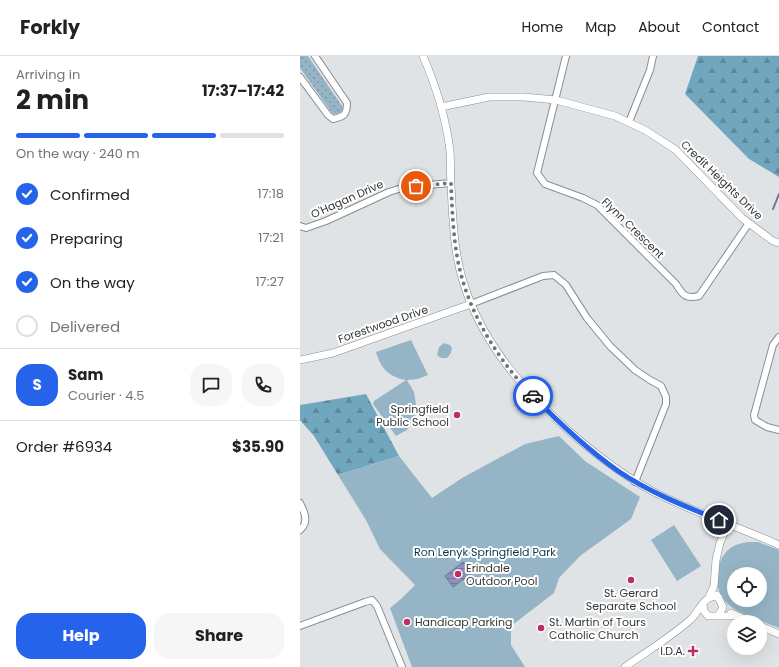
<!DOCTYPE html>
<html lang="en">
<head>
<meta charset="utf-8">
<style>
	body { margin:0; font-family:Poppins,sans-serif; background:#f6f6f6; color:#202124; height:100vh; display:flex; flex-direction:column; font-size:15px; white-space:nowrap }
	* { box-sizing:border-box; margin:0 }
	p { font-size:13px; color:#757577 }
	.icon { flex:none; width:22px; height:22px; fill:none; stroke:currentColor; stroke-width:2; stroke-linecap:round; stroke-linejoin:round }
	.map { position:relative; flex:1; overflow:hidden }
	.details { display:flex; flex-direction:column; background:#fff; width:300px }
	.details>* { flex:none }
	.controls { position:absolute; left:427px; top:511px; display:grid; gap:8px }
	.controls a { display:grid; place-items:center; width:40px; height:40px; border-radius:50%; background:#fff; box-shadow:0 4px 16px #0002; font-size:20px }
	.pin { position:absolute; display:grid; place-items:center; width:34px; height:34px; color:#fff; margin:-17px; border:2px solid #fff; border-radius:50%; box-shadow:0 1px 4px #0007 }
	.courier { position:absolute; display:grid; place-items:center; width:40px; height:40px; margin:-20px; border:3px solid #2563eb; border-radius:50%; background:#fff; color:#222; box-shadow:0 1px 5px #0007 }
	.overview em { font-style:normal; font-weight:700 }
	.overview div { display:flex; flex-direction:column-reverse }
	.overview { display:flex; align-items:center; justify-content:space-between; height:68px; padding:0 16px }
	h1 { font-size:26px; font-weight:700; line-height:30px }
	.bar { display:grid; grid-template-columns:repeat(4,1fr); gap:6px 4px; align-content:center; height:48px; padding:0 16px }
	.bar i { height:5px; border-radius:3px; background:#e0e0e0 }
	.bar .current { background:#2563eb }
	.bar p { grid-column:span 4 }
	.line { display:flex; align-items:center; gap:10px; padding:0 16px; border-top:1px solid #e0e0e0 }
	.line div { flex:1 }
	.round { display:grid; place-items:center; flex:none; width:42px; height:42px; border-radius:16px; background:#f6f6f6 }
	ol { padding:0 16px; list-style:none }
	li { display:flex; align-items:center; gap:12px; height:44px }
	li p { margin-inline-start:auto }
	li .icon { padding:4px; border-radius:50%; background:#2563eb; color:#fff; stroke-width:4 }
	li:last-child { color:#757577 }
	li i { width:22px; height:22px; border:2px solid #e0e0e0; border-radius:50% }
	.action { display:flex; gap:8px; margin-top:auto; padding:8px 16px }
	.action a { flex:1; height:46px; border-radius:16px; background:#2563eb; color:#fff; font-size:16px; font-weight:700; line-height:46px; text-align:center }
	.action a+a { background:#f6f6f6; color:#202124 }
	header { display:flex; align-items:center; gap:24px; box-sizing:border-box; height:56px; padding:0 20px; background:#fff; border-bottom:1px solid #e0e0e0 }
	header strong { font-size:19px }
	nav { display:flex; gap:22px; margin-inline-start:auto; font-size:14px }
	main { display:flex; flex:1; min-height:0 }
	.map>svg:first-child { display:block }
	.grass { fill:url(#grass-dots) }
	.forest { fill:url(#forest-firs) }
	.park { fill:#95b5c6; fill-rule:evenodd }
	.water { fill:url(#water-rules); stroke:#737595 }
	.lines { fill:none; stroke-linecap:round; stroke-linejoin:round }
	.stream { stroke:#737595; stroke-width:2 }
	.minor-casing { stroke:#8a8d8f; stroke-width:8 }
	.tertiary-casing { stroke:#8a8d8f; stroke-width:8 }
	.minor { stroke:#fff; stroke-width:6 }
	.tertiary { stroke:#fff; stroke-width:7 }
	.done { stroke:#717374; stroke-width:4; stroke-dasharray:0 7.2 }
	.route { stroke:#2563eb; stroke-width:5 }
	.poi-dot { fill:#bc2f61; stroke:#fff; stroke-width:1.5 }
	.labels { text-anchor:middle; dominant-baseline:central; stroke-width:4; stroke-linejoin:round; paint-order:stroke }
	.street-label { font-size:11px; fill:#353737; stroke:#fff }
	.poi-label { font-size:11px; fill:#353737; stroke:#fff; text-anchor:start }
	.park-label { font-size:11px; fill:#063749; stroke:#fff }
</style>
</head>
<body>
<header>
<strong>Forkly</strong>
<nav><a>Home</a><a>Map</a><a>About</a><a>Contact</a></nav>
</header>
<main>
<section class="details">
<div class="overview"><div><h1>2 min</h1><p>Arriving in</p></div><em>17:37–17:42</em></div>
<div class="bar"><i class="current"></i><i class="current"></i><i class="current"></i><i></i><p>On the way · 240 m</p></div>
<ol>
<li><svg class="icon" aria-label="check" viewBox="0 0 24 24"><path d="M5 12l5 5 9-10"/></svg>Confirmed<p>17:18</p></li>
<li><svg class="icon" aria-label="check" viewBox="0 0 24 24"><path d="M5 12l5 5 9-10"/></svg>Preparing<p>17:21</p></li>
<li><svg class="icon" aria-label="check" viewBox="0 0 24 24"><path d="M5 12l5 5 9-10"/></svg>On the way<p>17:27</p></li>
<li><i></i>Delivered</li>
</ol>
<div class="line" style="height:72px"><b class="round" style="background:#2563eb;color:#fff">S</b><div><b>Sam</b><p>Courier · 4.5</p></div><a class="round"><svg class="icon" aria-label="chat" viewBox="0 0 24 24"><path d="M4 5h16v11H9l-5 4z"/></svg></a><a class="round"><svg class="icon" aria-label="phone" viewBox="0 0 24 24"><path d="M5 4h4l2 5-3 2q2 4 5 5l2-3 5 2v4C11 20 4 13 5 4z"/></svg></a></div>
<div class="line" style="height:52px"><div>Order #6934</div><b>$35.90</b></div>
<div class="action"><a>Help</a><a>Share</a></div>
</section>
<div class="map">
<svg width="479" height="611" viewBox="0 0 479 611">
	<defs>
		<pattern id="grass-dots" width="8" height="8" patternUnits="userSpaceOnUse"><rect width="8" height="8" fill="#95b5c6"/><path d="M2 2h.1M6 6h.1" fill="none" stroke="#7a94a2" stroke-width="1.8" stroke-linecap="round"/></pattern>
		<pattern id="forest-firs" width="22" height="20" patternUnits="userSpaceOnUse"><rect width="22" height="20" fill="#71a6bf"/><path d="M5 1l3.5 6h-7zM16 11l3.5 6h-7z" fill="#5e889c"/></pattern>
		<pattern id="water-rules" width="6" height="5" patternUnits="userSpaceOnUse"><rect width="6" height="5" fill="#8e8fbd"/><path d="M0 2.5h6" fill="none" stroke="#75769a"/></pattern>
	</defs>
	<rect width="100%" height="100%" fill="#e0e3e5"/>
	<!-- grass -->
	<path class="grass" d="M0 0H8L42 50 43 53C39 58 38 59 32 57L0 12Z"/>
	<!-- forest -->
	<path class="forest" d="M398 0H479V121L449 103 385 38Z
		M66 338 99 400 38 419 14 380 0 364V349Z"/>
	<!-- park -->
	<path class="park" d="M111 284 128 319 118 323 107 324 114 336 116 348 115 360 107 374 96 380 73 348 74 345 106 324C89 321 81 313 76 296Z
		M144 287 150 289 152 292 151 297 147 302H141L137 299 139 291Z
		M259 380 285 405 340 441 331 463 280 500 259 522 254 537 211 570V589L225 611H112L90 552 101 543 115 529 80 493 66 464 38 419 99 400 132 442 162 422 225 388Z
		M374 469 401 510 377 525 351 484Z
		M448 486H458L479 494V572C465 566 437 558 427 547 413 534 414 507 428 494 434 489 440 487 448 486ZM434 518H460V544H434Z"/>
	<!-- water -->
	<path class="water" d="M163 506 172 517 153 531 145 520Z"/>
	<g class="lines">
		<!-- stream -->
		<path class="stream" d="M473 153 479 138"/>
		<defs>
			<path id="minor" d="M266 0 237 117 245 128 283 142 297 149 376 228C383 239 385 243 399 240L449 167
				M0 21 28 59 33 63C44 61 47 58 47 47L15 0
				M329 66 350 14 353 0
				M0 170 6 172 26 165 89 136 105 131 151 127
				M171 248 243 220 254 219 266 229 287 262 310 290 335 314 350 324 361 330 366 341V348L335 426
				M479 281 473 289 454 359 455 364 467 371 479 374
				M0 447C5 457 9 466 0 474
				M0 570 65 546 72 544 77 550 102 611"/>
			<path id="tertiary" d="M123 0C136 30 146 62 150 95 151 106 150 117 151 128 152 152 153 177 157 200 170 273 216 327 269 375 295 398 321 418 352 435 392 456 437 470 479 489
				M141 51 189 41H224L256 44 315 60 345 74 376 94 442 162 473 185 479 187
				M0 304 33 297 171 248
				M417 539 423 551 420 557 418 559
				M409 541 414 530 416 504 420 487 428 468
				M403 549 404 555 408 560H435
				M431 557 451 566
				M460 570 479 578
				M325 611C346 596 371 581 390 564 399 557 405 535 419 542"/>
		</defs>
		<!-- minor casing -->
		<use href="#minor" class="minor-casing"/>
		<!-- tertiary casing -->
		<use href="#tertiary" class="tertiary-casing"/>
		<!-- minor -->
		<use href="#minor" class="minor"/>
		<!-- tertiary -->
		<use href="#tertiary" class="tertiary"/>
	</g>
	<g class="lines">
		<!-- done -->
		<path class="done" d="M116 130 151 127C152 152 153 176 157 200 166 253 196 302 233 340"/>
		<!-- route -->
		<path class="route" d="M233 340C259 367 287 393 318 415 349 436 384 450 419 464"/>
	</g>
	<!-- markers -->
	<g class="poi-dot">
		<circle cx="157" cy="359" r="4"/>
		<circle cx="158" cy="518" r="4"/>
		<circle cx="331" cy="524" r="4"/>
		<circle cx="107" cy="566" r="4"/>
		<circle cx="241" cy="572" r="4"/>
		<path d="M391 589h4v4h4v4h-4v4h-4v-4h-4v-4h4z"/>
	</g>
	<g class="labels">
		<!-- street labels -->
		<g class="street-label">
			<text transform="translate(422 124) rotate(44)">Credit Heights Drive</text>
			<text transform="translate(47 143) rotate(-24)">O'Hagan Drive</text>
			<text transform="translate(333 172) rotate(44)">Flynn Crescent</text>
			<text transform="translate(83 268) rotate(-19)">Forestwood Drive</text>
		</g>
		<!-- poi labels -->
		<g class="poi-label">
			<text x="149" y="353" text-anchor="end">Springfield<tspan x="149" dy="13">Public School</tspan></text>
			<text x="166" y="512">Erindale<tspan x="166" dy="13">Outdoor Pool</tspan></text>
			<text x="331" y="537" text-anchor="middle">St. Gerard<tspan x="331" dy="13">Separate School</tspan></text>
			<text x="115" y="566">Handicap Parking</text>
			<text x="249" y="566">St. Martin of Tours<tspan x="249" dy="13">Catholic Church</tspan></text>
			<text x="385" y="595" text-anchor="end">I.D.A.</text>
		</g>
		<!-- park labels -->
		<g class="park-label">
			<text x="185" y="496">Ron Lenyk Springfield Park</text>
		</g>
	</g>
</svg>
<div class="controls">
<a><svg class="icon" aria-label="locate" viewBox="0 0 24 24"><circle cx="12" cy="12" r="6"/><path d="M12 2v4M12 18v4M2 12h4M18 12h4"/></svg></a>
<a><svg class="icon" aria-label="layers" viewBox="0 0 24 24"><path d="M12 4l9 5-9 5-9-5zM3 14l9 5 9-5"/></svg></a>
</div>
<div class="pin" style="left:116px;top:130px;background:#ea580c"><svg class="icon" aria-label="bag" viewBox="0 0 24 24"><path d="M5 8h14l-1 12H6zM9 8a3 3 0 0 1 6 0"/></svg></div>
<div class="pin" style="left:419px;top:464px;background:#1f2937"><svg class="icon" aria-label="home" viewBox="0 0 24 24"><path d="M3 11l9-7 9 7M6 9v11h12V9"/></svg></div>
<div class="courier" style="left:233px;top:340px"><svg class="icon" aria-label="car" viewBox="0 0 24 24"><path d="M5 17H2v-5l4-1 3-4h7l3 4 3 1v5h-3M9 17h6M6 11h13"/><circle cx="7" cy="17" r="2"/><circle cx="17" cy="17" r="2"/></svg></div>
</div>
</main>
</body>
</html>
